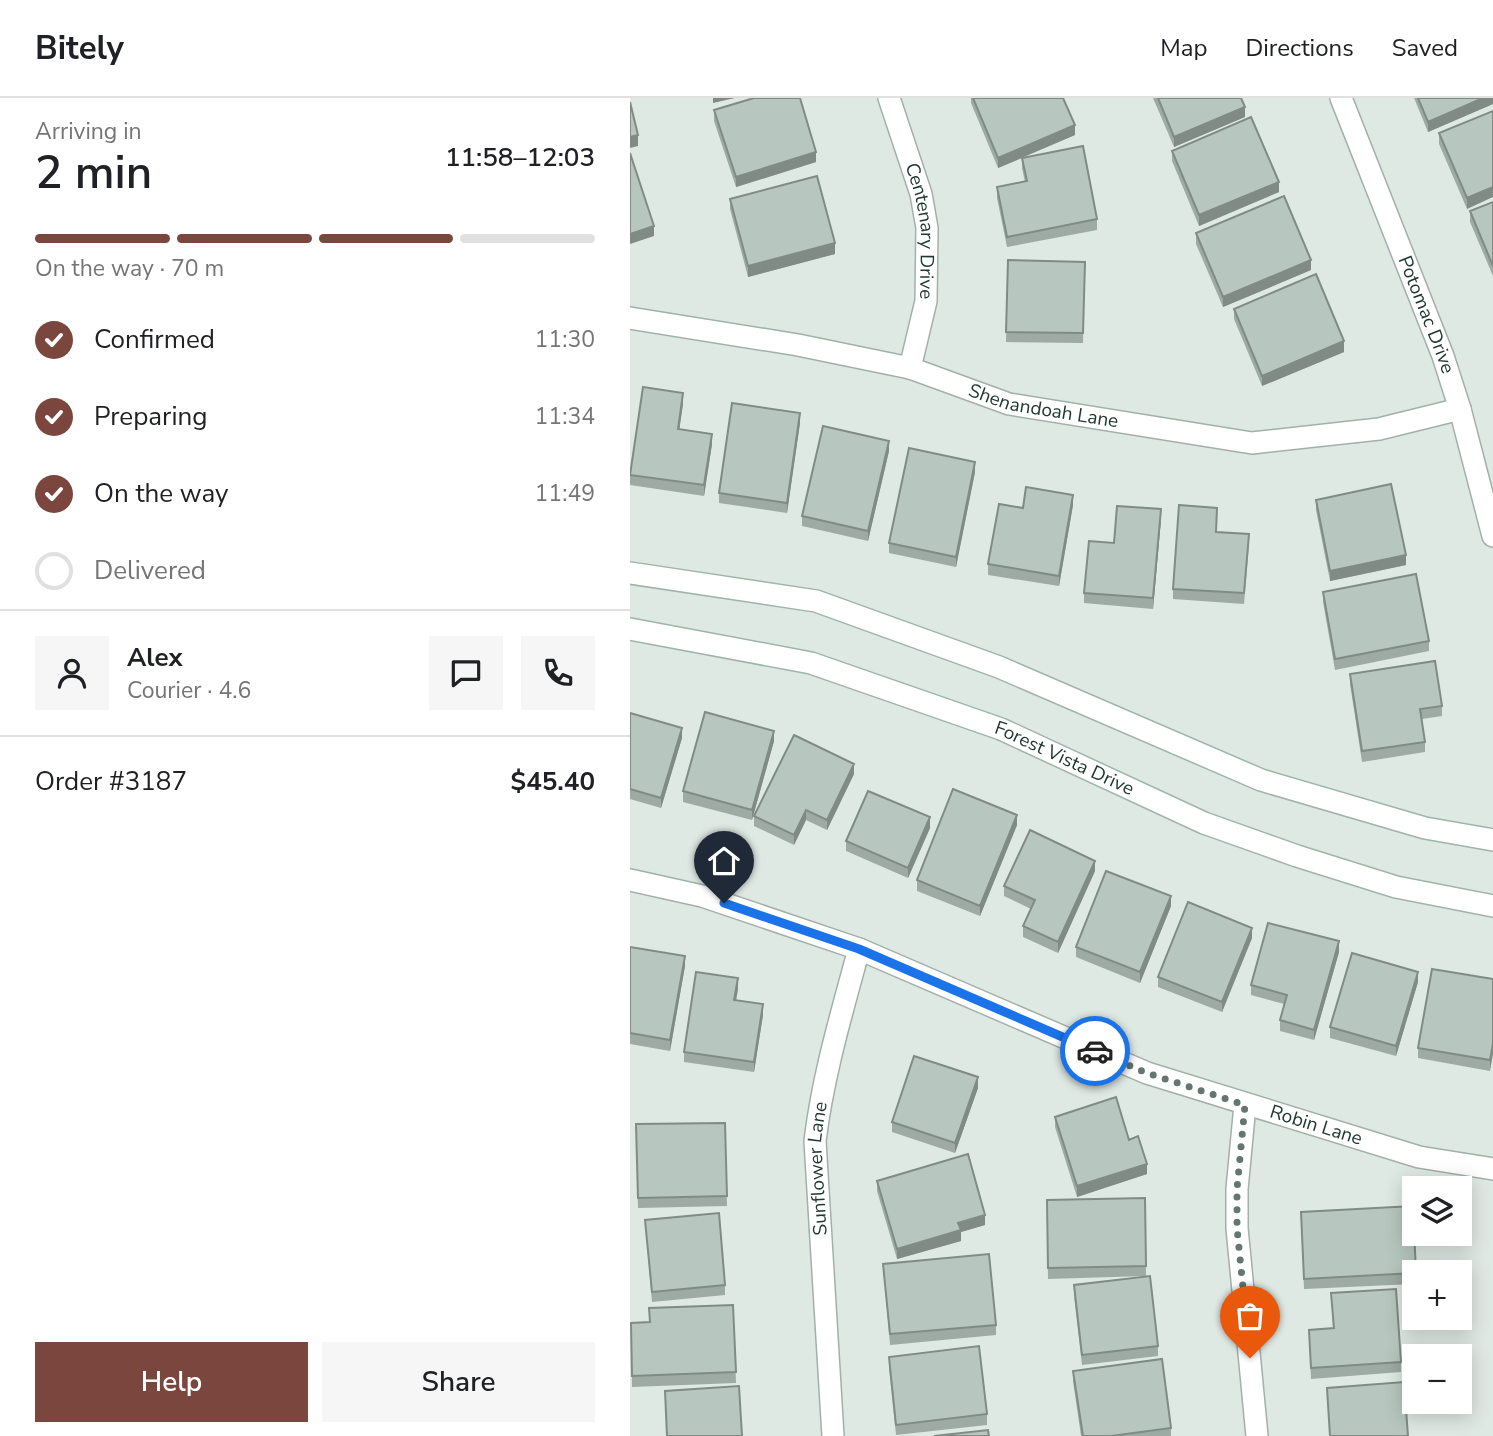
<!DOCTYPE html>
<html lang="en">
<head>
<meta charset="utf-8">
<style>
	body { margin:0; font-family:"Nunito Sans",sans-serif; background:#f6f6f6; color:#202124; height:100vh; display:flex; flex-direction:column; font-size:26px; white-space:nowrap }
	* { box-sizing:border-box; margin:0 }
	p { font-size:23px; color:#757577 }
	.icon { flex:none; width:38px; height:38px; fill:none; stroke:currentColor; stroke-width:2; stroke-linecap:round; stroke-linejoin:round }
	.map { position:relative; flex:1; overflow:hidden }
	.drawer { display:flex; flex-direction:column; background:#fff; width:630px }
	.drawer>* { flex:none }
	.tools { position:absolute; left:772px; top:1078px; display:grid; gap:14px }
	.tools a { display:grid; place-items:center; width:70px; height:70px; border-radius:0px; background:#fff; box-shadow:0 4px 18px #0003; font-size:35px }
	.pin { position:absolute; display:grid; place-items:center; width:60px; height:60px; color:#fff; margin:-72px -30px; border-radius:50% 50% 50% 0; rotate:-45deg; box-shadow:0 0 7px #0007 }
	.pin .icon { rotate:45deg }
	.courier { position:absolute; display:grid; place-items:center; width:70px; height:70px; margin:-35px; border:5px solid #1a73e8; border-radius:50%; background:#fff; color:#222; box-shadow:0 2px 9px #0007 }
	.head em { font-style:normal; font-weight:600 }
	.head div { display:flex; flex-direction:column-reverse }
	.head { display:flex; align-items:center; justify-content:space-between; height:119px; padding:0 35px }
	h1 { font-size:46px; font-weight:600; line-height:52px }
	.bar { display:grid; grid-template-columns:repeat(4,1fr); gap:10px 7px; align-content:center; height:84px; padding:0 35px }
	.bar i { height:9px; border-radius:5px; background:#e0e0e0 }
	.bar .on { background:#7b463d }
	.bar p { grid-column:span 4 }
	.line { display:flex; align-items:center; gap:18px; padding:0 35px; border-top:2px solid #e0e0e0 }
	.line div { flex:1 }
	.round { display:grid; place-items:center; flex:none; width:74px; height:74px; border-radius:0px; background:#f6f6f6 }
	ol { padding:0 35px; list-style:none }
	li { display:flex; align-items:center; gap:21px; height:77px }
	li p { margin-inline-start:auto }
	li .icon { padding:7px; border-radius:50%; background:#7b463d; color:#fff; stroke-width:4 }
	li:last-child { color:#757577 }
	li i { width:38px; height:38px; border:4px solid #e0e0e0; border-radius:50% }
	.cta { display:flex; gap:14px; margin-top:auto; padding:14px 35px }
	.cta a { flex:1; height:80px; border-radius:0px; background:#7b463d; color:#fff; font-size:28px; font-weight:600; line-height:80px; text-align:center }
	.cta a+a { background:#f6f6f6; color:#202124 }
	header { display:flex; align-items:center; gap:42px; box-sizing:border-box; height:98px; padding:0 35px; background:#fff; border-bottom:2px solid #e0e0e0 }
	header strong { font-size:33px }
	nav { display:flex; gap:38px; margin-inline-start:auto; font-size:24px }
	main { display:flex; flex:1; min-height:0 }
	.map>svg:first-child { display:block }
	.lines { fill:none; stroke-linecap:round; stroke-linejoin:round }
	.minor-casing { stroke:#a2b0aa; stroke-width:24 }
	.secondary-casing { stroke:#9fb4ab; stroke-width:24 }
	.minor { stroke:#fff; stroke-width:21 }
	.secondary { stroke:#fff; stroke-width:21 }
	.wall { fill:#9daba4 }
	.shaded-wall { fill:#808b86 }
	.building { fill:#b7c7bf; stroke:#808b86; stroke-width:2 }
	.done { stroke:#64766f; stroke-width:7; stroke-dasharray:0 12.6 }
	.route { stroke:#1a73e8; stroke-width:9 }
	.labels { text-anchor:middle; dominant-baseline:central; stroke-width:5; stroke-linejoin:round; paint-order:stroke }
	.street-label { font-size:19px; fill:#213830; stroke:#eff6f2 }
</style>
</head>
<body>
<header>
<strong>Bitely</strong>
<nav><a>Map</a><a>Directions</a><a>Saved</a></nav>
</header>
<main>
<section class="drawer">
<div class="head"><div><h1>2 min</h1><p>Arriving in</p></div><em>11:58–12:03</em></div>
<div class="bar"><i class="on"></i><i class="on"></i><i class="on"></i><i></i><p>On the way · 70 m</p></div>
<ol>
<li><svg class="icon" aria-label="check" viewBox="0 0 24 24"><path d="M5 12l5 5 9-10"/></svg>Confirmed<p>11:30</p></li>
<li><svg class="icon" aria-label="check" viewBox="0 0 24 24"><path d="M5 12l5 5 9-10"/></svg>Preparing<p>11:34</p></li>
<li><svg class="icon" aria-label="check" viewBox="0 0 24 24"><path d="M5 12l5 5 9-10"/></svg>On the way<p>11:49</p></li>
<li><i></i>Delivered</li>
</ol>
<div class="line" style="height:126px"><a class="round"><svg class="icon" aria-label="person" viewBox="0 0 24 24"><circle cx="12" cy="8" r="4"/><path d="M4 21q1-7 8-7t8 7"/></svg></a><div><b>Alex</b><p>Courier · 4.6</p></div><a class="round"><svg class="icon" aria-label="chat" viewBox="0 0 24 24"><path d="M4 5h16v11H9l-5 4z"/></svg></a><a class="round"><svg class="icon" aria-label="phone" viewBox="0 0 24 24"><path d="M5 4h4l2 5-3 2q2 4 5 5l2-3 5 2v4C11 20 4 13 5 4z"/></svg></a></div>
<div class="line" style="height:91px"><div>Order #3187</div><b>$45.40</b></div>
<div class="cta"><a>Help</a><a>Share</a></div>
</section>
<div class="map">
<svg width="863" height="1338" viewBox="0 0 863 1338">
	<rect width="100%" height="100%" fill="#dfe9e4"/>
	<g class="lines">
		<defs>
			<g id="minor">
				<path id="s1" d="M259 0 291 96 297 130 296 203 280 270"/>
				<path id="s2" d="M711 0 813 258 830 311 863 438"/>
				<path id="s3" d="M0 220 168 247 280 270 379 306 622 345 749 331 830 311"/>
				<path id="s4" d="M0 782 72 798 229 851 517 975 789 1059 863 1071"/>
				<path d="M615 1007 607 1091V1130L627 1338"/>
				<path id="s5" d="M203 1338 185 1043C193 977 212 914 229 851"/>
			</g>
			<g id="secondary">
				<path d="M0 475 186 503 369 569 631 682 795 730 863 742"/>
				<path id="s6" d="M0 531 181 565 371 631 574 725 667 758 766 789 863 808"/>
			</g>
		</defs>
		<!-- minor casing -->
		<use href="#minor" class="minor-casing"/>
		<!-- secondary casing -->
		<use href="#secondary" class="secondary-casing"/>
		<!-- minor -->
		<use href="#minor" class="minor"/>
		<!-- secondary -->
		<use href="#secondary" class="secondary"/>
	</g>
	<!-- wall -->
	<path class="wall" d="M341 0H433L445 37 393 59 467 121V132L377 149 367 100V89L395 84 392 70V60L368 70 341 5Z
		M523 0H611L615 19 544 49Z
		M784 0H863V6L798 34Z
		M84 12 186 64 106 89 84 23Z
		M863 13 837 111 809 46V35Z
		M542 53 649 94 569 128 542 63Z
		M100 101 205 156 118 179 100 111Z
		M863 104V178L840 124V113Z
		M566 135 681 172 593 209 566 146Z
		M378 162 455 164 453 245 376 244Z
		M604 211 714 254 632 288 604 221Z
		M53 306 49 331 82 346 74 398 0 387V376Z
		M170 325 157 415 89 405V395Z
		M259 353 238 443 172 428V418Z
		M345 374 326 469 259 455V445Z
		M686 402 776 467 700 483 686 412Z
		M443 407 429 488 358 477V466L393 410Z
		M531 421 523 511 454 505V495L484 445Z
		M586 434 619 446 614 506 543 501V491Z
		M693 494 799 543V553L705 572 693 504Z
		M720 576 812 608V618L792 621 795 644V654L732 664 720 586Z
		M0 615 52 640 31 710 0 701Z
		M144 643 122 722 53 704V693Z
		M224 676 197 732 176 722 164 747 124 728V718Z
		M387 727 350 818 287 793V782Z
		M300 730 278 780 216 753V743Z
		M465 773 428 855 393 839V828L401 811 374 798V788Z
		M541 808 510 885 446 859V849Z
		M622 840 592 914 528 889V879Z
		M0 849 55 868 40 953 0 946Z
		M709 854 684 942 650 933V922L654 906 621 897V887Z
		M863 881 860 973 788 960V950Z
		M788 884 766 958 700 940V929Z
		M108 891 106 903 133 917 124 974 54 964V954Z
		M348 990 325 1055 262 1034V1024Z
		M425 1019 499 1042 517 1076 447 1099 425 1029Z
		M95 1025 97 1108 8 1110 6 1026Z
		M247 1083 355 1127 331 1134V1143L267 1161 247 1093Z
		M515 1100 516 1178 418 1181 417 1102Z
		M15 1122 95 1187V1197L22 1204Z
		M671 1124 784 1174V1186L674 1191Z
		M253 1166 366 1227V1237L260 1247Z
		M444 1187 528 1248V1258L452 1267 444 1198Z
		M701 1195 771 1264V1274L681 1281 679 1232 703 1230Z
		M103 1207 106 1285 2 1289 1 1225 19 1224Z
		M259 1259 357 1316V1327L266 1337 259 1270Z
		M443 1273 541 1330V1338H451L443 1283Z"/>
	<!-- shaded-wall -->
	<path class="shaded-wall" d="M83 0H105L83 5Z
		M853 0H863V6L798 34V24Z
		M615 9V19L544 49V39Z
		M445 27V37L368 70V60Z
		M8 37V48L0 50V39Z
		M186 54V64L106 89V79Z
		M649 84V94L569 128V117Z
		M863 89V99L837 111V100Z
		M24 128V138L0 146V136Z
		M205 145V156L118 179V168Z
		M681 162V172L593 209V199Z
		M714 243V254L632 288V278Z
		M53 295V306L48 341V331Z
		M170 315V325L157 415V405Z
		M82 336V346L74 398V387Z
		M259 343V353L238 443V433Z
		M345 364V374L326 469V459Z
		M443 397V407L429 488V478Z
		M531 411V421L523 511V500Z
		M776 457V467L700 483V473Z
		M52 630V640L31 710V700Z
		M144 633V643L122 722V712Z
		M224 666V676L197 732V722Z
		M176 712V722L164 747V737Z
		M387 717V727L350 818V808Z
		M300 719V730L278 780V770Z
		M465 763V773L428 855V844Z
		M541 798V808L510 885V874Z
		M622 830V840L592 914V904Z
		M709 843V854L684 942V932Z
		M55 858V868L40 953V942Z
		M788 874V884L766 958V948Z
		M108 880V891L104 913V902Z
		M133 906V917L124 974V964Z
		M863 945V956L860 973V962Z
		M348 979V990L325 1055V1045Z
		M517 1066V1076L447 1099V1088Z
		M355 1117V1127L331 1134V1143L267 1161V1151L328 1125Z"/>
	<!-- building -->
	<path class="building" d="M124 0H170L186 54 106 79 84 12Z
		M343 0H433L445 27 368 60Z
		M528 0H611L615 9 544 39Z
		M788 0H853L798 24Z
		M0 4 8 37 0 39Z
		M863 13V89L837 100 809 35Z
		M621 19 649 84 569 117 542 53Z
		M453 48 467 121 377 139 367 89 397 83 392 60Z
		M0 55 24 128 0 136Z
		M187 78 205 145 118 168 100 101Z
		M654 98 681 162 593 199 566 135Z
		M863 104V168L840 113Z
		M378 162 455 164 453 235 376 234Z
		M686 176 714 243 632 278 604 211Z
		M13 289 53 295 48 331 82 336 74 387 0 377Z
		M102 305 170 315 157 405 89 395Z
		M193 328 259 343 238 433 172 418Z
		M279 350 345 364 326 459 259 445Z
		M761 386 776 457 700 473 686 402Z
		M396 389 443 397 429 478 358 466 369 406 393 410Z
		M549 407 587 410 586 434 619 436 614 495 543 491Z
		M487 408 531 411 523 500 454 495 459 443 484 445Z
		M786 476 799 543 705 561 693 494Z
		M805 563 812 608 790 611 795 644 732 653 720 576Z
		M75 614 144 633 122 712 53 693Z
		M0 615 52 630 31 700 0 691Z
		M164 637 224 666 197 722 176 712 164 737 124 718Z
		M323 691 387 717 350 808 287 782Z
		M238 693 300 719 278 770 216 743Z
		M400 732 465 763 428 844 393 828 405 802 374 788Z
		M476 773 541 798 510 874 446 849Z
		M558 804 622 830 592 904 528 879Z
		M638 825 709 843 684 932 650 922 657 897 621 887Z
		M0 849 55 858 40 942 0 935Z
		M722 855 788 874 766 948 700 929Z
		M802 871 863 881V945L860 962 788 950Z
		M66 874 108 880 104 902 133 906 124 964 54 954Z
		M284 958 348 979 325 1045 262 1024Z
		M486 999 499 1042 508 1038 517 1066 447 1088 425 1019Z
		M95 1025 97 1098 8 1100 6 1026Z
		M338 1056 355 1117 328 1125 331 1132 267 1151 247 1083Z
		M515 1100 516 1168 418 1170 417 1102Z
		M783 1108 786 1174H784V1175L674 1181 671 1114Z
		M89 1115 95 1187 22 1194 15 1122Z
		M359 1156 366 1227 260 1236 253 1166Z
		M520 1178 528 1248 452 1257 444 1187Z
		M766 1191 771 1264 681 1270 679 1232 704 1230 701 1195Z
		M103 1207 106 1274 2 1278 1 1225 20 1224 19 1210Z
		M349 1248 357 1316 266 1327 259 1259Z
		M532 1261 541 1330 481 1338H453L443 1273Z
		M774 1284 778 1338H700L697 1290Z
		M109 1288 112 1338H37L35 1293Z
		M358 1332 359 1338H304Z"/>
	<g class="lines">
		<!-- done -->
		<path class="done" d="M465 953 517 975 615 1007 607 1091V1130L620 1260"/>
		<!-- route -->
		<path class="route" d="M94 805 229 851 465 953"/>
	</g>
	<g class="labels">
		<!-- street labels -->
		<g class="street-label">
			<text stroke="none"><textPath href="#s1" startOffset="138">Centenary Drive</textPath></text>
			<text stroke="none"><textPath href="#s2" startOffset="233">Potomac Drive</textPath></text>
			<text stroke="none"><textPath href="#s3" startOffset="424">Shenandoah Lane</textPath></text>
			<text stroke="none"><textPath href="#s6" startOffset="455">Forest Vista Drive</textPath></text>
			<text stroke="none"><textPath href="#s4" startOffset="730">Robin Lane</textPath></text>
			<text stroke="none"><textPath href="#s5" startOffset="268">Sunflower Lane</textPath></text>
		</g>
	</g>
</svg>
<div class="tools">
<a><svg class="icon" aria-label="layers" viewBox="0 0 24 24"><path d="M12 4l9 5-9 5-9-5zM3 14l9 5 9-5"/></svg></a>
<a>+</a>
<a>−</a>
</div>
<div class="pin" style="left:620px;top:1260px;background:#ea580c"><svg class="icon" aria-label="bag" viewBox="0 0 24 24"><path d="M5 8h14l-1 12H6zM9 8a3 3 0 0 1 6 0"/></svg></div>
<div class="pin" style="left:94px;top:805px;background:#1f2937"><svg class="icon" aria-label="home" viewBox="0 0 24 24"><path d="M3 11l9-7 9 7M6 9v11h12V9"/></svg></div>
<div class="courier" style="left:465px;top:953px"><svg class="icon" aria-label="car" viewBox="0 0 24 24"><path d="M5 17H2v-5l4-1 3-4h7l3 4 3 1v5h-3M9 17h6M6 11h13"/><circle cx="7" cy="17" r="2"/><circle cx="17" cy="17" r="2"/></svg></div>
</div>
</main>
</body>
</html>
